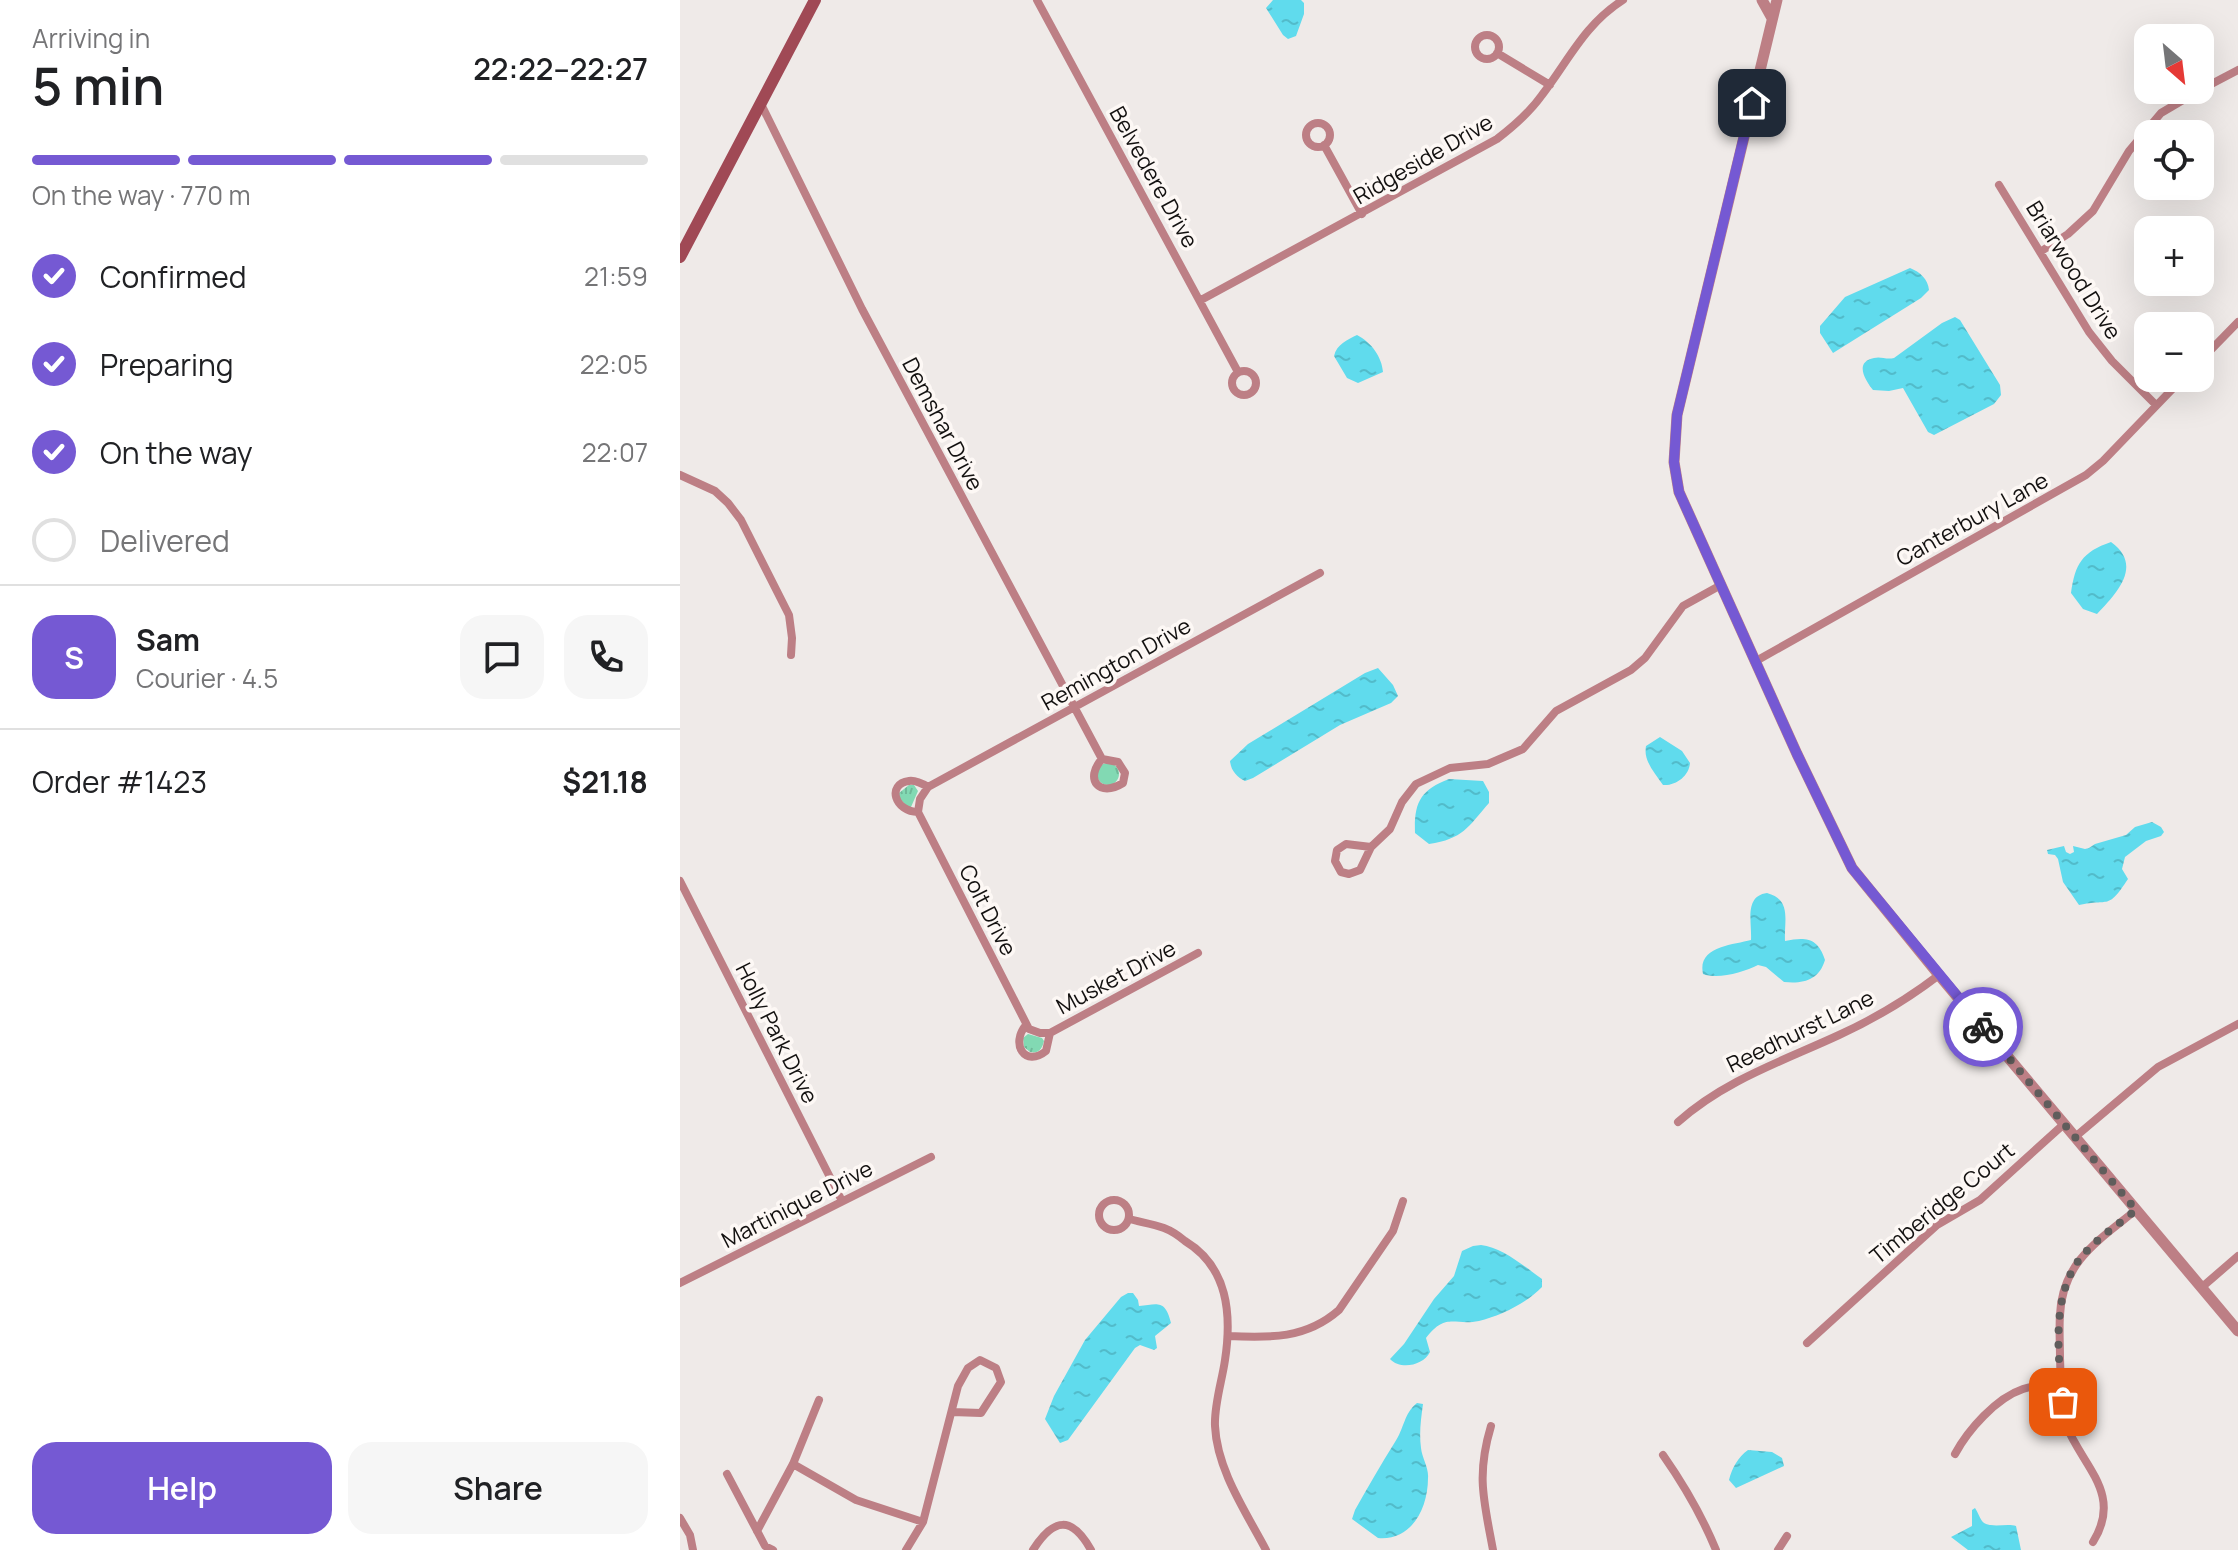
<!DOCTYPE html>
<html lang="en">
<head>
<meta charset="utf-8">
<style>
	body { margin:0; font-family:Manrope,sans-serif; background:#f6f6f6; color:#202124; height:100vh; display:flex; flex-direction:column; font-size:30px; white-space:nowrap }
	* { box-sizing:border-box; margin:0 }
	p { font-size:26px; color:#757577 }
	.icon { flex:none; width:44px; height:44px; fill:none; stroke:currentColor; stroke-width:2; stroke-linecap:round; stroke-linejoin:round }
	.map { position:relative; flex:1; overflow:hidden }
	.panel { display:flex; flex-direction:column; background:#fff; width:680px }
	.panel>* { flex:none }
	.needle { width:52px; rotate:152deg }
	.fabs { position:absolute; left:1454px; top:24px; display:grid; gap:16px }
	.fabs a { display:grid; place-items:center; width:80px; height:80px; border-radius:16px; background:#fff; box-shadow:0 8px 32px #0002; font-size:40px }
	.pin { position:absolute; display:grid; place-items:center; width:68px; height:68px; color:#fff; margin:-34px; border-radius:16px; box-shadow:0 4px 12px #0006 }
	.courier { position:absolute; display:grid; place-items:center; width:80px; height:80px; margin:-40px; border:6px solid #7559d3; border-radius:50%; background:#fff; color:#222; box-shadow:0 2px 10px #0007 }
	.overview em { font-style:normal; font-weight:600 }
	.overview div { display:flex; flex-direction:column-reverse }
	.overview { display:flex; align-items:center; justify-content:space-between; height:136px; padding:0 32px }
	h1 { font-size:52px; font-weight:600; line-height:60px }
	.bar { display:grid; grid-template-columns:repeat(4,1fr); gap:12px 8px; align-content:center; height:96px; padding:0 32px }
	.bar i { height:10px; border-radius:6px; background:#e0e0e0 }
	.bar .current { background:#7559d3 }
	.bar p { grid-column:span 4 }
	.line { display:flex; align-items:center; gap:20px; padding:0 32px; border-top:2px solid #e0e0e0 }
	.line div { flex:1 }
	.round { display:grid; place-items:center; flex:none; width:84px; height:84px; border-radius:24px; background:#f6f6f6 }
	ol { padding:0 32px; list-style:none }
	li { display:flex; align-items:center; gap:24px; height:88px }
	li p { margin-inline-start:auto }
	li .icon { padding:8px; border-radius:50%; background:#7559d3; color:#fff; stroke-width:4 }
	li:last-child { color:#757577 }
	li i { width:44px; height:44px; border:4px solid #e0e0e0; border-radius:50% }
	.cta { display:flex; gap:16px; margin-top:auto; padding:16px 32px }
	.cta a { flex:1; height:92px; border-radius:24px; background:#7559d3; color:#fff; font-size:32px; font-weight:600; line-height:92px; text-align:center }
	.cta a+a { background:#f6f6f6; color:#202124 }
	main { display:flex; flex:1; min-height:0 }
	.map>svg:first-child { display:block }
	.grass { fill:url(#grass-tufts) }
	.water { fill:url(#water-ripples) }
	.lines { fill:none; stroke-linecap:round; stroke-linejoin:round }
	.minor { stroke:#bd7f85; stroke-width:8 }
	.tertiary { stroke:#bd7f85; stroke-width:11 }
	.secondary { stroke:#a04955; stroke-width:12 }
	.done { stroke:#605d5c; stroke-width:8; stroke-dasharray:0 14.4 }
	.route { stroke:#7559d3; stroke-width:10 }
	.labels { text-anchor:middle; dominant-baseline:central; stroke-width:7; stroke-linejoin:round; paint-order:stroke }
	.street-label { font-size:22px; fill:#131110; stroke:#fdf8f5 }
</style>
</head>
<body>
<main>
<section class="panel">
<div class="overview"><div><h1>5 min</h1><p>Arriving in</p></div><em>22:22–22:27</em></div>
<div class="bar"><i class="current"></i><i class="current"></i><i class="current"></i><i></i><p>On the way · 770 m</p></div>
<ol>
<li><svg class="icon" aria-label="check" viewBox="0 0 24 24"><path d="M5 12l5 5 9-10"/></svg>Confirmed<p>21:59</p></li>
<li><svg class="icon" aria-label="check" viewBox="0 0 24 24"><path d="M5 12l5 5 9-10"/></svg>Preparing<p>22:05</p></li>
<li><svg class="icon" aria-label="check" viewBox="0 0 24 24"><path d="M5 12l5 5 9-10"/></svg>On the way<p>22:07</p></li>
<li><i></i>Delivered</li>
</ol>
<div class="line" style="height:144px"><b class="round" style="background:#7559d3;color:#fff">S</b><div><b>Sam</b><p>Courier · 4.5</p></div><a class="round"><svg class="icon" aria-label="chat" viewBox="0 0 24 24"><path d="M4 5h16v11H9l-5 4z"/></svg></a><a class="round"><svg class="icon" aria-label="phone" viewBox="0 0 24 24"><path d="M5 4h4l2 5-3 2q2 4 5 5l2-3 5 2v4C11 20 4 13 5 4z"/></svg></a></div>
<div class="line" style="height:104px"><div>Order #1423</div><b>$21.18</b></div>
<div class="cta"><a>Help</a><a>Share</a></div>
</section>
<div class="map">
<svg width="1558" height="1550" viewBox="0 0 1558 1550">
	<defs>
		<pattern id="grass-tufts" width="24" height="20" patternUnits="userSpaceOnUse" patternTransform="scale(2)"><rect width="24" height="20" fill="#82d9b3"/><path d="M3 7l-1-3M5 7V3M7 7l1-3M15 17l-1-3M17 17v-4M19 17l1-3" fill="none" stroke="#6fb999"/></pattern>
		<pattern id="water-ripples" width="26" height="14" patternUnits="userSpaceOnUse" patternTransform="scale(2)"><rect width="26" height="14" fill="#60dbed"/><path d="M2 4q2-2 4 0t4 0M15 11q2-2 4 0t4 0" fill="none" stroke="#52bbca"/></pattern>
	</defs>
	<rect width="100%" height="100%" fill="#efeae8"/>
	<!-- grass -->
	<path class="grass" d="M417 774a11 11 0 1 1 22 0a11 11 0 1 1-22 0Z
		M229 785H234L238 791 231 807H227L219 797V793Z
		M348 1034 362 1038 364 1041C362 1049 359 1054 350 1052L344 1047 343 1038Z"/>
	<!-- water -->
	<path class="water" d="M593 0H621L624 3V14L616 36 608 39 603 35 586 8Z
		M1230 268C1240 272 1248 279 1249 290L1241 298 1153 353 1140 333V326L1165 297Z
		M1275 317 1280 320 1320 385 1321 395 1314 404 1254 435 1248 432 1223 388 1209 391 1193 390C1185 380 1174 362 1194 358 1201 356 1206 360 1214 358L1262 323Z
		M677 335C691 342 702 357 703 372L678 383 667 378 654 356C657 344 667 340 677 335Z
		M1431 542C1463 565 1438 592 1417 614L1403 609 1391 593C1395 564 1402 552 1431 542Z
		M698 668 713 685 718 696 711 703 660 725 573 778 565 781C557 777 551 771 550 761L568 744 685 673Z
		M980 737 1002 751 1010 763C1009 776 996 786 983 785 975 773 963 761 966 746Z
		M769 779 803 781 809 792V803C788 827 783 839 749 844L735 833C734 803 740 790 769 779Z
		M1472 822 1481 827 1484 832 1481 836 1466 841 1445 857 1442 869 1448 879C1427 911 1430 898 1399 905L1383 882 1378 859 1375 855 1368 854 1367 850 1384 846 1386 852 1390 854 1394 852 1393 846 1405 849 1409 848 1415 844 1446 835 1455 827Z
		M1087 893C1112 900 1104 920 1105 941 1125 937 1138 937 1145 960 1139 980 1124 984 1104 982L1086 967 1078 965C1064 972 1038 980 1023 974 1017 946 1053 945 1071 940 1072 922 1064 896 1087 893Z
		M801 1245C822 1247 845 1267 862 1279V1287C847 1303 820 1316 799 1321 774 1326 766 1312 746 1338L750 1352C743 1366 720 1370 710 1359L724 1344 754 1299 774 1276 782 1251 793 1246Z
		M448 1293H453L458 1300 459 1306C476 1305 485 1298 491 1323L475 1336 477 1348 474 1350 460 1345 455 1348 388 1440 380 1443 365 1419 374 1396 405 1340 441 1297Z
		M737 1403 743 1404C741 1419 739 1433 741 1448 742 1458 749 1468 748 1478 748 1508 732 1541 698 1538L672 1519 675 1510C688 1487 701 1464 715 1442 724 1429 724 1413 737 1403Z
		M1068 1450 1092 1452 1102 1458 1104 1466 1056 1488 1049 1480C1052 1468 1058 1457 1068 1450Z
		M1295 1508C1298 1512 1299 1517 1302 1521 1308 1529 1327 1523 1336 1526L1341 1550H1288L1271 1537 1292 1526V1510Z"/>
	<g class="lines">
		<!-- minor -->
		<path class="minor" d="M357 0 558 372
			M795 47a12 12 0 1 1 24 0a12 12 0 1 1-24 0Z
			M817 53 870 85
			M1520 90 1558 70
			M80 102 182 309 422 759 438 762 445 773 443 783C419 798 404 779 422 759
			M626 135a12 12 0 1 1 24 0a12 12 0 1 1-24 0Z
			M644 145 682 214
			M1319 185 1409 332 1432 361 1476 405
			M1360 252 1388 234 1413 211 1449 151 1481 113 1520 90
			M521 300 817 139C834 126 850 112 862 95 889 60 904 25 943 0
			M1520 361 1558 322
			M552 383a12 12 0 1 1 24 0a12 12 0 1 1-24 0Z
			M0 475 35 491 48 503 61 520 109 615 112 638 111 655
			M1076 661 1406 475 1423 461 1503 378
			M238 812C215 812 206 784 229 781 236 780 243 784 248 787
			M691 847 666 844 657 850 655 861 661 872 669 874 680 870 691 847 710 829 722 802 736 784 770 768 808 764 843 749 876 711 951 670 965 658 1003 606 1041 585
			M0 881 162 1201
			M518 953 370 1033H360L349 1029 238 812 240 799 248 787 640 573
			M346 1025C330 1044 345 1068 366 1051L370 1033
			M998 1122C1045 1080 1103 1061 1159 1035 1194 1019 1229 998 1259 975
			M1395 1137 1478 1067 1558 1024
			M419 1215a15 15 0 1 1 30 0a15 15 0 1 1-30 0Z
			M449 1219C460 1222 473 1224 484 1228 492 1231 499 1236 505 1241 548 1267 552 1314 545 1360 542 1381 534 1405 535 1426 537 1470 566 1512 586 1550
			M0 1283 251 1157
			M1521 1288 1558 1256
			M548 1336C590 1338 626 1339 659 1310L713 1231 723 1201
			M1127 1343 1257 1225 1300 1200 1384 1124
			M811 1426C796 1476 804 1501 813 1550
			M1275 1454C1288 1430 1316 1398 1343 1389 1355 1385 1369 1384 1381 1382
			M983 1455C1004 1485 1022 1516 1036 1550
			M113 1464 176 1500 243 1522
			M47 1474 85 1546 93 1550
			M0 1518 10 1535 13 1550
			M77 1531 113 1464 139 1400
			M1413 1542C1443 1494 1403 1467 1386 1425 1379 1408 1381 1377 1380 1358 1380 1344 1379 1329 1380 1315 1382 1262 1419 1240 1456 1210
			M226 1550 243 1522 278 1386 288 1368 300 1360 316 1368 321 1382 301 1413 272 1412
			M353 1550C374 1517 392 1516 411 1550
			M1098 1550 1107 1536"/>
		<!-- tertiary -->
		<path class="tertiary" d="M1082 0 1092 18
			M1097 0 997 415 994 462 999 492 1117 754 1172 868 1259 975 1558 1331"/>
		<!-- secondary -->
		<path class="secondary" d="M0 257 135 0"/>
	</g>
	<g class="lines">
		<!-- done -->
		<path class="done" d="M1303 1027 1456 1210C1439 1224 1419 1237 1404 1254 1370 1291 1378 1356 1383 1402"/>
		<!-- route -->
		<path class="route" d="M1072 103 997 415 994 462 999 492 1117 754 1172 868 1303 1027"/>
	</g>
	<g class="labels">
		<!-- street labels -->
		<g class="street-label">
			<text transform="translate(743 159) rotate(-30)">Ridgeside Drive</text>
			<text transform="translate(474 177) rotate(61)">Belvedere Drive</text>
			<text transform="translate(1394 270) rotate(58)">Briarwood Drive</text>
			<text transform="translate(263 424) rotate(62)">Demshar Drive</text>
			<text transform="translate(1292 519) rotate(-29)">Canterbury Lane</text>
			<text transform="translate(436 664) rotate(-29)">Remington Drive</text>
			<text transform="translate(308 910) rotate(63)">Colt Drive</text>
			<text transform="translate(436 977) rotate(-28)">Musket Drive</text>
			<text transform="translate(1120 1031) rotate(-26)">Reedhurst Lane</text>
			<text transform="translate(97 1033) rotate(63)">Holly Park Drive</text>
			<text transform="translate(1262 1203) rotate(-39)">Timberidge Court</text>
			<text transform="translate(117 1204) rotate(-27)">Martinique Drive</text>
		</g>
	</g>
</svg>
<div class="fabs">
<a><svg class="needle" viewBox="-14 -14 28 28"><path d="M0-13l5 13h-10z" fill="#e53935"/><path d="M0 13l5-13h-10z" fill="#757577"/></svg></a>
<a><svg class="icon" aria-label="locate" viewBox="0 0 24 24"><circle cx="12" cy="12" r="6"/><path d="M12 2v4M12 18v4M2 12h4M18 12h4"/></svg></a>
<a>+</a>
<a>−</a>
</div>
<div class="pin" style="left:1383px;top:1402px;background:#ea580c"><svg class="icon" aria-label="bag" viewBox="0 0 24 24"><path d="M5 8h14l-1 12H6zM9 8a3 3 0 0 1 6 0"/></svg></div>
<div class="pin" style="left:1072px;top:103px;background:#1f2937"><svg class="icon" aria-label="home" viewBox="0 0 24 24"><path d="M3 11l9-7 9 7M6 9v11h12V9"/></svg></div>
<div class="courier" style="left:1303px;top:1027px"><svg class="icon" aria-label="bike" viewBox="0 0 24 24"><circle cx="6" cy="16" r="4"/><circle cx="18" cy="16" r="4"/><path d="M6 16l4-8h5l3 8M10 8l3 8H6M13 5h3"/></svg></div>
</div>
</main>
</body>
</html>
